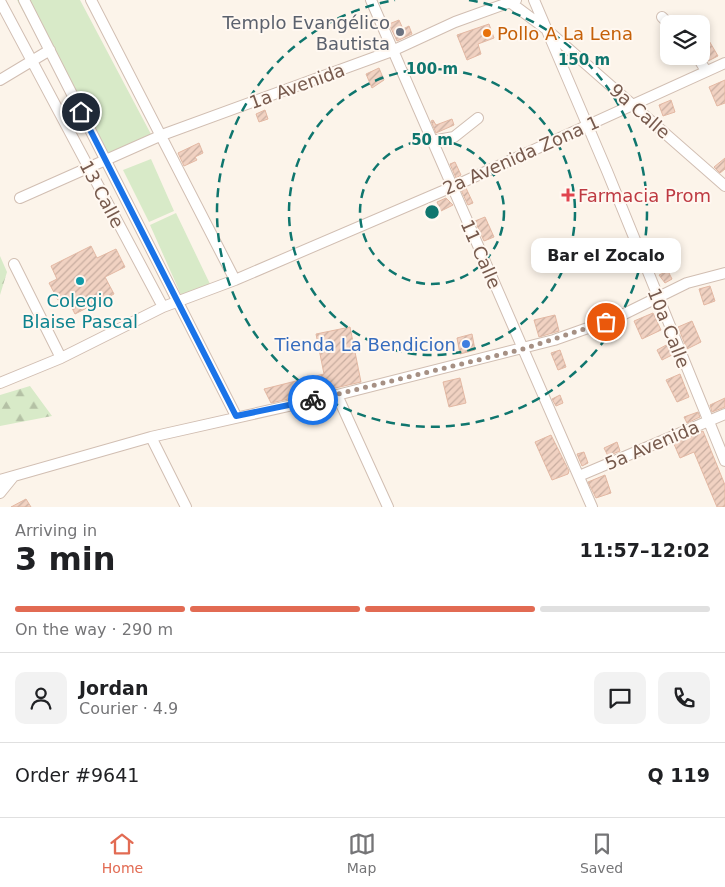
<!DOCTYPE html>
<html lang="en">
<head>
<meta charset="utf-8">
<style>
	body { margin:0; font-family:"DejaVu Sans",sans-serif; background:#f2f2f2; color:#202124; height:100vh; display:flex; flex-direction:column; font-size:19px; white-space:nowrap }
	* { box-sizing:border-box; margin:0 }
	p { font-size:16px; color:#757577 }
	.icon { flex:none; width:28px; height:28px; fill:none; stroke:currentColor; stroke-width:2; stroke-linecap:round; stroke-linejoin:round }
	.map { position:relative; height:507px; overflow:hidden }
	.details { display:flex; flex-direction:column; background:#fff; flex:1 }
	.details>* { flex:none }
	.tools { position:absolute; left:660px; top:15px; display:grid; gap:10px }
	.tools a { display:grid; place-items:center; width:50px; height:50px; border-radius:10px; background:#fff; box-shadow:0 2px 8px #0003; font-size:25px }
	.pin { position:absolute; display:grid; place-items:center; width:42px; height:42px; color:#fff; margin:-21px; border:2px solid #fff; border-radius:50%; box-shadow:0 1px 5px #0007 }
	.courier { position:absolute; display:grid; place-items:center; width:50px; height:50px; margin:-25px; border:4px solid #1a73e8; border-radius:50%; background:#fff; color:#222; box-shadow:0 1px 6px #0007 }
	.bubble { position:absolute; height:35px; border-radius:10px; background:#fff; box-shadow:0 2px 8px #0003; font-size:16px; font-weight:600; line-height:35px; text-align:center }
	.head em { font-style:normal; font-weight:600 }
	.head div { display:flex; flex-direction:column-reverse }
	.head { display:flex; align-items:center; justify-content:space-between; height:85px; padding:0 15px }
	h1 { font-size:32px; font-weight:600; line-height:38px }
	.bar { display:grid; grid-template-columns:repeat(4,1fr); gap:8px 5px; align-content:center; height:60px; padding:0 15px }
	.bar i { height:6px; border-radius:4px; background:#e0e0e0 }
	.bar .active { background:#e26b53 }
	.bar p { grid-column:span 4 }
	.line { display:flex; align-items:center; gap:12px; padding:0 15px; border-top:1px solid #e0e0e0 }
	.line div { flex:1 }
	.round { display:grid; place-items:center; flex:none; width:52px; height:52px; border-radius:10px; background:#f2f2f2 }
	.menu { display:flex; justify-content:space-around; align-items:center; height:70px; border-top:1px solid #e0e0e0; background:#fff; font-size:14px; color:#757577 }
	.menu a { display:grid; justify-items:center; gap:2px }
	.menu .active { color:#e26b53 }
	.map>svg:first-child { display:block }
	.forest { fill:url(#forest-firs) }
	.green { fill:#d8eac8 }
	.building { fill:url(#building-hatch); stroke:#e3b8a3 }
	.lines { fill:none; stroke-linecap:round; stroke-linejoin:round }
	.minor-casing { stroke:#d1beb2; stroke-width:12 }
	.minor { stroke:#fff; stroke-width:10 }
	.done { stroke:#a69084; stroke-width:5; stroke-dasharray:0 9 }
	.route { stroke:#1a73e8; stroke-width:6 }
	.ring { fill:none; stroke:#0f766e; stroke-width:2.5; stroke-dasharray:9 6 }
	.worship-dot { fill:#6b7280; stroke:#fff8f1; stroke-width:2 }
	.food-dot { fill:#e8710a; stroke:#fff8f1; stroke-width:2 }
	.health-dot { fill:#e0444e; stroke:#fff8f1; stroke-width:2 }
	.culture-dot { fill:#0f9aa8; stroke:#fff8f1; stroke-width:2 }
	.shop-dot { fill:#3f7fe0; stroke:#fff8f1; stroke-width:2 }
	.labels { text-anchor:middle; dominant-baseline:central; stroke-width:4; stroke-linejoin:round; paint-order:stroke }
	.worship-label { font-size:18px; fill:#5b616d; stroke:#fff8f1; text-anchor:end }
	.food-label { font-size:18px; fill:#c56008; stroke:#fff8f1; text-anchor:start }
	.street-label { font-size:18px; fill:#775a4d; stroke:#fff8f1 }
	.health-label { font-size:18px; fill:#be3a42; stroke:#fff8f1; text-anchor:start }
	.culture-label { font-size:18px; fill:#0d838f; stroke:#fff8f1 }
	.shop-label { font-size:18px; fill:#366cbe; stroke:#fff8f1; text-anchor:end }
	.centre { fill:#0f766e; stroke:#fff8f1; stroke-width:2.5 }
	.ring-label { font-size:15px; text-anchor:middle; font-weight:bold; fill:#0f766e; stroke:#fff8f1; stroke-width:4; stroke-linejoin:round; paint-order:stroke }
</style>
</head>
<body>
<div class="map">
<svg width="725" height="507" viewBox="0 0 725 507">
	<defs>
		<pattern id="forest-firs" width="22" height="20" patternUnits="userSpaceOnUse" patternTransform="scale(1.25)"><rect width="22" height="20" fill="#d8eac8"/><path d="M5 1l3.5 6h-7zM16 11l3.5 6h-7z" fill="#b4c1a5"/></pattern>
		<pattern id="building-hatch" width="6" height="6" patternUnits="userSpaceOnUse" patternTransform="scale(1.25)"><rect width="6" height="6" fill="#f1d2c2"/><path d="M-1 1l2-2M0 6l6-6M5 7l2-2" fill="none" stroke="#c8ada0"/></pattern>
	</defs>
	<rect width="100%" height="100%" fill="#fcf4ea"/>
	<!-- forest -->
	<path class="forest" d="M0 256 7 272 0 295Z
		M30 386 52 416 0 426V395Z"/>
	<!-- green -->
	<path class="green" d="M17 0H80L153 138 105 164Z
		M151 159 174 211 149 222 123 170Z
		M176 213 210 284 182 297 150 225Z"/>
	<!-- building -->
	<path class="building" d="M399 20 403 29 409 26 412 34 397 41 389 24Z
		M489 24 494 38 478 44 481 54 467 60 457 35Z
		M708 39 718 56 708 61 701 51V42Z
		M379 68 384 80 372 88 366 74Z
		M725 80V103L717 106 709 87Z
		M671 100 675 112 663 116 659 105Z
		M265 110 268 119 259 122 256 114Z
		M452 119 454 125 436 133 431 121 433 120 436 125Z
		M199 143 203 153 195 157 197 160 184 166 178 153Z
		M725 158V169L720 173 714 167Z
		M455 162 461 175 456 178 450 164Z
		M466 188 473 203 468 205 461 190Z
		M446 198 453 205 441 211 437 202Z
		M485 217 494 237 484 241 475 221Z
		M91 246 97 258 116 249 125 267 105 277 114 294 75 314 66 296 58 300 49 283 57 279 51 266Z
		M668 271 672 279 665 283 659 275Z
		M710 286 715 301 704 305 699 289Z
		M604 308 607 314 595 318 593 313Z
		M653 313 661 330 642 339 634 321Z
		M555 315 559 331 539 337 534 320Z
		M692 321 701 342 687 349 678 327Z
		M350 327 361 382 271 403 264 389 324 374 316 334Z
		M472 334 475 350 460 354 457 338Z
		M670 343 674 354 662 360 657 350Z
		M560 350 566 367 558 370 551 353Z
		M680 374 689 397 677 402 666 380Z
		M460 378 466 403 449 407 443 382Z
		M560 395 563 403 556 406 552 399Z
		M725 398V407L712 412 710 405Z
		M698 412 700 417 687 423 684 417Z
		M703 431 725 485V507H717L694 452 680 458 674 444Z
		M551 435 569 471 568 474 552 480 535 442Z
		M617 442 620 451 608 456 604 448Z
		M584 452 588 463 582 466 577 454Z
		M605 475 611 493 596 498 588 482Z
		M26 499 31 507H11Z"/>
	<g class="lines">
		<defs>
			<path id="minor" d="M24 0 236 416
				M91 0 235 280
				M371 0 592 507
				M507 0 546 29 725 186
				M534 0 607 171 725 461
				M0 1 163 307
				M662 17 669 24
				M697 56 706 71
				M0 80 50 50
				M432 141 454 137 478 118
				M20 198 162 135 392 51 455 22 516 0
				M14 264 61 358
				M0 383 61 358 163 307 235 280 452 187 725 63
				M337 395 388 507
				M151 437 186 507
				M579 476 725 414
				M0 480 151 437 337 395 554 340 616 318 687 283 725 273
				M0 493 13 477"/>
		</defs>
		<!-- minor casing -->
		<use href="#minor" class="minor-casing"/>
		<!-- minor -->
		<use href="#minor" class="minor"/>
	</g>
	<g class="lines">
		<!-- done -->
		<path class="done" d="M313 400 523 349 606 322"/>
		<!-- route -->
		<path class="route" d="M81 112 236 416 313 400"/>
	</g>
	<!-- distance rings -->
	<g class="ring">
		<circle cx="432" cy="212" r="72"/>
		<circle cx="432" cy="212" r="143"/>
		<path d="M469 0A215 215 0 1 1 395 0"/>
	</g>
	<!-- markers -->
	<circle class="worship-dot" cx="400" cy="32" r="5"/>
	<circle class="food-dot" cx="487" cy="33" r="5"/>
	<path class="health-dot" d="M565.5 187.5h5v5h5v5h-5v5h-5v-5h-5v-5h5z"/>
	<circle class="culture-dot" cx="80" cy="281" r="5"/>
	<circle class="shop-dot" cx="466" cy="344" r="5"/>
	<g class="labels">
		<!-- worship labels -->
		<g class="worship-label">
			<text x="390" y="22">Templo Evangélico<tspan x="390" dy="21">Bautista</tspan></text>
		</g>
		<!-- food labels -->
		<g class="food-label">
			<text x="497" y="33">Pollo A La Lena</text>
		</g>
		<!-- street labels -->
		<g class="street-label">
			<text transform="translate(297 86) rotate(-20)">1a Avenida</text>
			<text transform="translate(640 111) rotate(41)">9a Calle</text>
			<text transform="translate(521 155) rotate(-24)">2a Avenida Zona 1</text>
			<text transform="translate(102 194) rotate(62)">13 Calle</text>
			<text transform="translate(481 254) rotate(66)">11 Calle</text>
			<text transform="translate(669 328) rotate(68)">10a Calle</text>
			<text transform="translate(652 445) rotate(-23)">5a Avenida</text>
		</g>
		<!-- health labels -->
		<g class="health-label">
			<text x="578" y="195">Farmacia Prom</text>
		</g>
		<!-- culture labels -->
		<g class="culture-label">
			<text x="80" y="300">Colegio<tspan x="80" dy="21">Blaise Pascal</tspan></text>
		</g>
		<!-- shop labels -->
		<g class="shop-label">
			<text x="456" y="344">Tienda La Bendicion</text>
		</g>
	</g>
	<circle cx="432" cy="212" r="8" class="centre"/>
	<g class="ring-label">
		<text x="584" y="65">150 m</text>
		<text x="432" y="74">100 m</text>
		<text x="432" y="145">50 m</text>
	</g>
</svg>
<div class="tools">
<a><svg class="icon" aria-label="layers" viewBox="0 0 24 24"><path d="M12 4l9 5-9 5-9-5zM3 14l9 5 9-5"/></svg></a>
</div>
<div class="pin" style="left:606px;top:322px;background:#ea580c"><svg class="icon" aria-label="bag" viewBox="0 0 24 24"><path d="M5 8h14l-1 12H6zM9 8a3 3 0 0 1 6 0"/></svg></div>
<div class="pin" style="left:81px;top:112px;background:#1f2937"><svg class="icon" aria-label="home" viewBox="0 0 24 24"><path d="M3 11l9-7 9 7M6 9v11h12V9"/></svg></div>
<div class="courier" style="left:313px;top:400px"><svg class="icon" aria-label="bike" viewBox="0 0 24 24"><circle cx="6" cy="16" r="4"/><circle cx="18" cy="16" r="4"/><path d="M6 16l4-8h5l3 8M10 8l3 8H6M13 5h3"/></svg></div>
<div class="bubble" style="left:531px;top:238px;width:150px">Bar el Zocalo</div>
</div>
<section class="details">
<div class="head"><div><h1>3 min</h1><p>Arriving in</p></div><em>11:57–12:02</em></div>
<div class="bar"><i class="active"></i><i class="active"></i><i class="active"></i><i></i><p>On the way · 290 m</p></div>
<div class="line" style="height:90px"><a class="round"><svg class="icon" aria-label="person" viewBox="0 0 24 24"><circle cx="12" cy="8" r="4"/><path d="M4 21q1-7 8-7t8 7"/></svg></a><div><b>Jordan</b><p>Courier · 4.9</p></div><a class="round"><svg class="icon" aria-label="chat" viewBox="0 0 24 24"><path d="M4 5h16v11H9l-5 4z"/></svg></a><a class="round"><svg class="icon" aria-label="phone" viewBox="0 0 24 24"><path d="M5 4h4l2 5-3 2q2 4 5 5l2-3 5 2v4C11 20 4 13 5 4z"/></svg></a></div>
<div class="line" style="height:65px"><div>Order #9641</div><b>Q 119</b></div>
</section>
<nav class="menu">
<a class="active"><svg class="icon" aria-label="home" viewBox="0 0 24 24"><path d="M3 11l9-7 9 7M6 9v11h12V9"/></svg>Home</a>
<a><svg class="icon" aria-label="map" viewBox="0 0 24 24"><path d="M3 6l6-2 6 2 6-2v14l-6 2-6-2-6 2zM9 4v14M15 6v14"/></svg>Map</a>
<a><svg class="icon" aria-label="saved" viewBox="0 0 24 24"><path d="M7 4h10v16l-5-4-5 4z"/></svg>Saved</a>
</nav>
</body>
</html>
